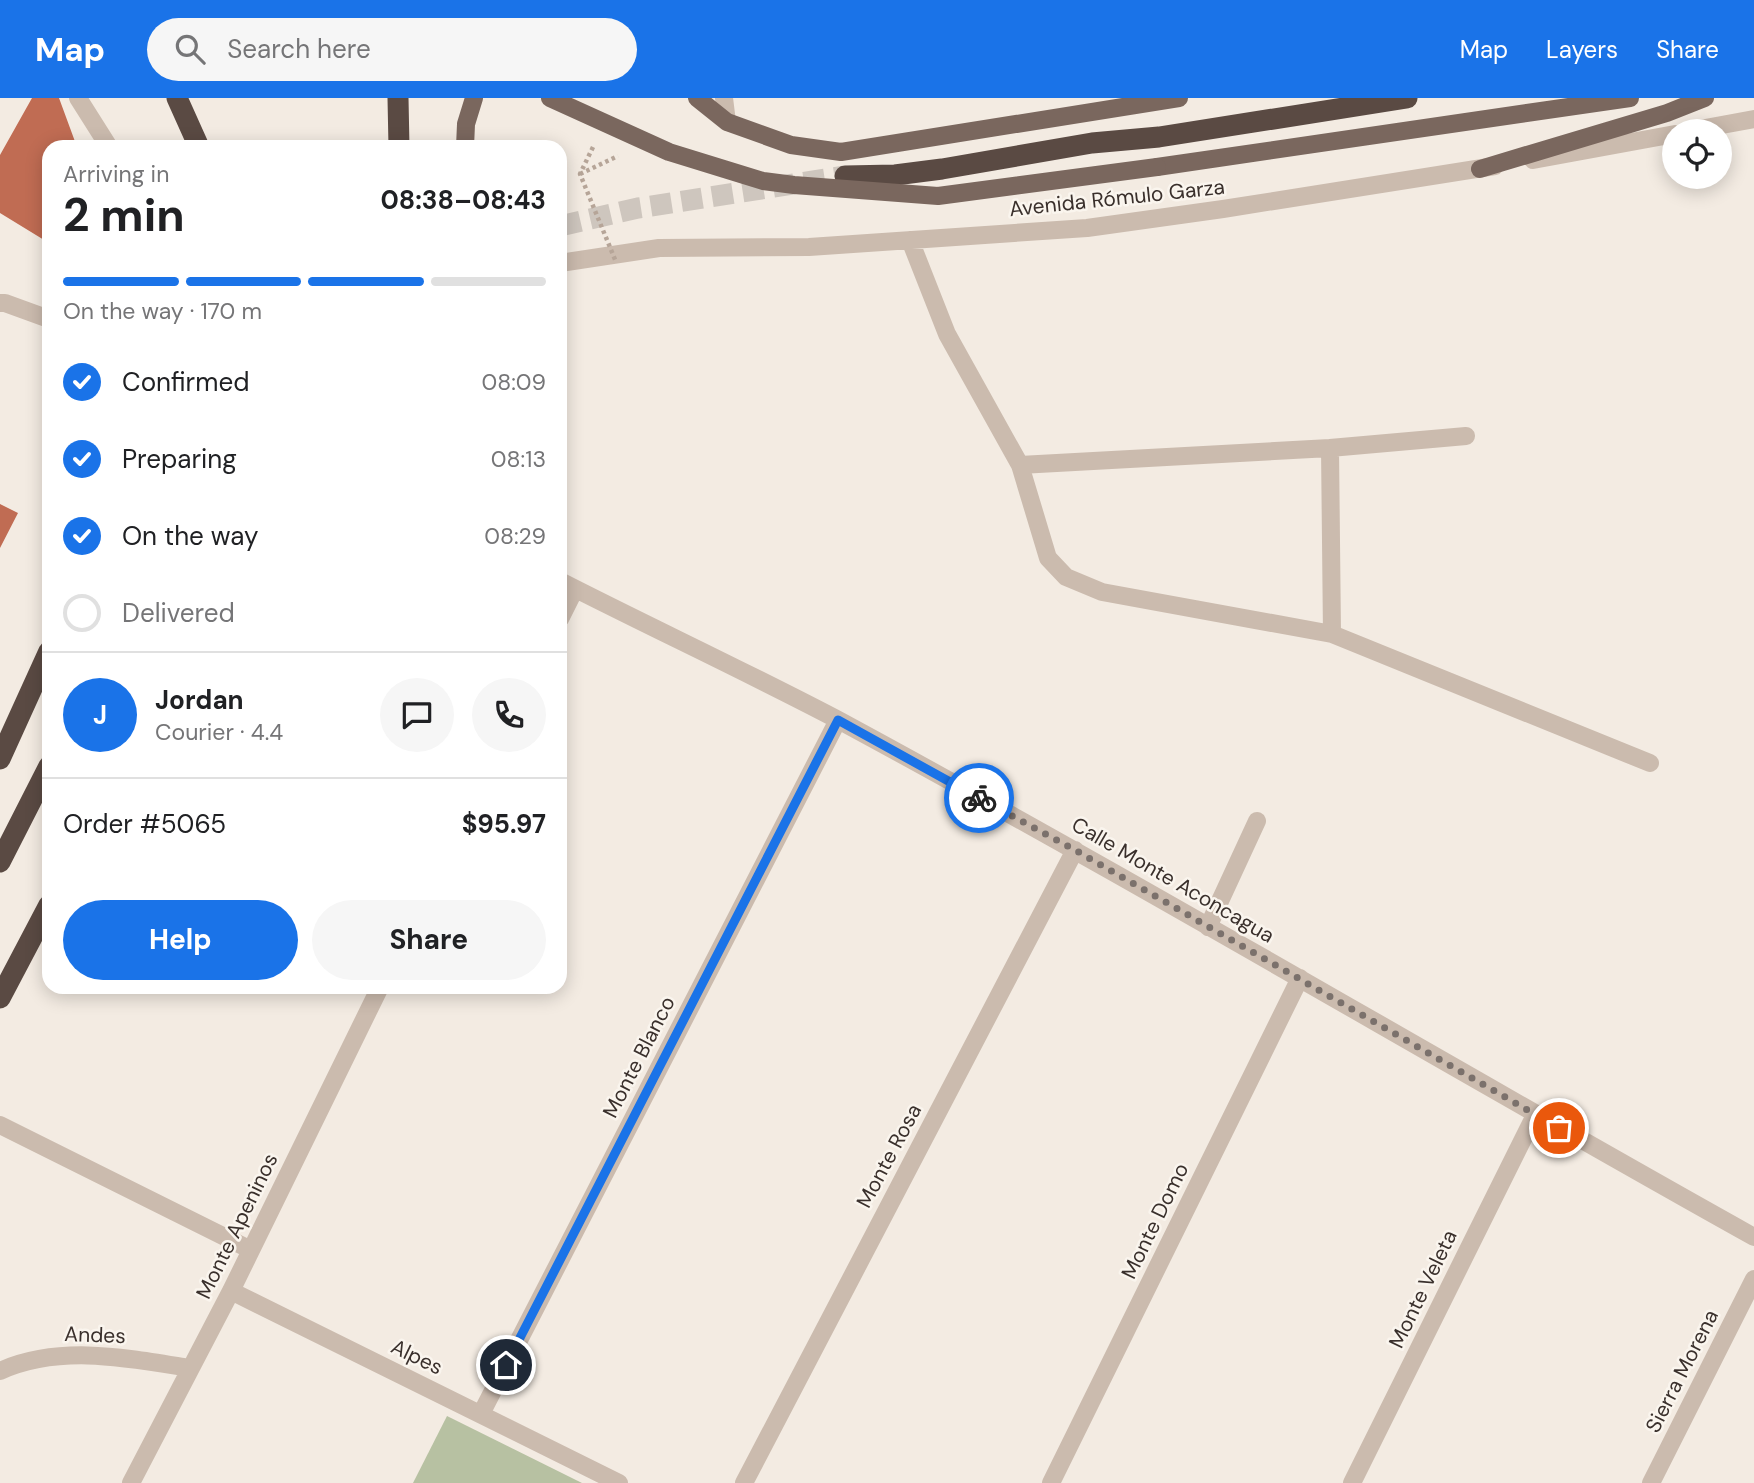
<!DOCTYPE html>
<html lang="en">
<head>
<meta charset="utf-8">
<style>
	body { margin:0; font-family:"DM Sans",sans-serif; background:#f6f6f6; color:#202124; height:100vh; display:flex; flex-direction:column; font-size:26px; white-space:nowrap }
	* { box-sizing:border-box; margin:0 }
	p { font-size:23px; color:#757577 }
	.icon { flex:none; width:38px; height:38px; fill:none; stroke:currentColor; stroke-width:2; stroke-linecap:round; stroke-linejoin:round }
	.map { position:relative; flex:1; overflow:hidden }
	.side { position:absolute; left:42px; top:42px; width:525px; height:854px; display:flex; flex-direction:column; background:#fff; border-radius:21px; box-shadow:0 4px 18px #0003 }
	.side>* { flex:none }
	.controls { position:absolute; left:1662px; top:21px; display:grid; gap:14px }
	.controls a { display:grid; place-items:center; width:70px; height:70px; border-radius:50%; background:#fff; box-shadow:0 4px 18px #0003; font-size:35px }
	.pin { position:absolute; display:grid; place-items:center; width:60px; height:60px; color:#fff; margin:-30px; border:4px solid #fff; border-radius:50%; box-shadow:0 2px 7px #0007 }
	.courier { position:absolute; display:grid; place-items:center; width:70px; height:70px; margin:-35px; border:5px solid #1a73e8; border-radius:50%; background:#fff; color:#222; box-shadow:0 2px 9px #0007 }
	.summary em { font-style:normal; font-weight:700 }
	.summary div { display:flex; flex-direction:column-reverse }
	.summary { display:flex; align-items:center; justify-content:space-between; height:119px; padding:0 21px }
	h1 { font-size:46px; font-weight:700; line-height:52px }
	.bar { display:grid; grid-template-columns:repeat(4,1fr); gap:10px 7px; align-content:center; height:84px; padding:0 21px }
	.bar i { height:9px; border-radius:5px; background:#e0e0e0 }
	.bar .current { background:#1a73e8 }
	.bar p { grid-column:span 4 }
	.line { display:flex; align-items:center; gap:18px; padding:0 21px; border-top:2px solid #e0e0e0 }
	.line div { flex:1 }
	.round { display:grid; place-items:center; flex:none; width:74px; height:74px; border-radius:37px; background:#f6f6f6 }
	ol { padding:0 21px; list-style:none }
	li { display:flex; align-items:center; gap:21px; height:77px }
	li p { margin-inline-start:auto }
	li .icon { padding:7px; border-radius:50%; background:#1a73e8; color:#fff; stroke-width:4 }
	li:last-child { color:#757577 }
	li i { width:38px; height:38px; border:4px solid #e0e0e0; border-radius:50% }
	.primary-button { display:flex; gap:14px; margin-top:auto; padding:14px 21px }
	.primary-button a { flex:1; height:80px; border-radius:42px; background:#1a73e8; color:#fff; font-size:28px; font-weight:700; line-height:80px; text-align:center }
	.primary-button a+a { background:#f6f6f6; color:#202124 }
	header { display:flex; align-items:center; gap:42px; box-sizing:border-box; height:98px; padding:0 35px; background:#1a73e8; color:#fff }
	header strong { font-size:33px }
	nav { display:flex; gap:38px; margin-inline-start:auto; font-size:24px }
	.search { width:490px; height:63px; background:#f6f6f6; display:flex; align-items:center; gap:18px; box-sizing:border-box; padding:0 24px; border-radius:38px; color:#757577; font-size:26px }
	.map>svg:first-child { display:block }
	.green { fill:#b7c1a2 }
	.building { fill:#c06c53 }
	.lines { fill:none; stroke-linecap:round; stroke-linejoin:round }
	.highway-tunnel { stroke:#cec6be; stroke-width:21; stroke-dasharray:21 10; stroke-linecap:butt }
	.path { stroke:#b6a598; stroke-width:4.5; stroke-dasharray:3.5 3.5; stroke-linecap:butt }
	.minor { stroke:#cbbbae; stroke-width:18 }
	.major { stroke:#7a675e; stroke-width:18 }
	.highway { stroke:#5a4a43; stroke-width:21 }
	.path-bridge { stroke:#b6a598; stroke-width:4.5; stroke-dasharray:3.5 3.5; stroke-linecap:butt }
	.major-bridge { stroke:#7a675e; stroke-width:18 }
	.done { stroke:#7b716c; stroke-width:7; stroke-dasharray:0 12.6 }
	.route { stroke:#1a73e8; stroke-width:9 }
	.labels { text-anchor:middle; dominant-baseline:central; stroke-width:5; stroke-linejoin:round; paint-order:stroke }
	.street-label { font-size:21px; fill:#3a302c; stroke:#faf5ee }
</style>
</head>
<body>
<header>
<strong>Map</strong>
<div class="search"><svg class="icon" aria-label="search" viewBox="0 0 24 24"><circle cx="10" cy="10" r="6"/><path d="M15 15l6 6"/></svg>Search here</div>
<nav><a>Map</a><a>Layers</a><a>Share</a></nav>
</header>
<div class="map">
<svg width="1754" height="1385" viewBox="0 0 1754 1385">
	<rect width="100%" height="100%" fill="#f3ebe2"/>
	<!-- green -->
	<path class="green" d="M447 1318 582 1385H413Z"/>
	<!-- building -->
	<path class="building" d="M32 0H59L77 49H49V145L0 115V57Z
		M0 406 18 415 0 450Z"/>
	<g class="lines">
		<!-- highway-tunnel -->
		<path class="highway-tunnel" d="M560 128 638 110 845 78"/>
		<!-- path -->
		<path class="path" d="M580 76 618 58"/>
		<!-- minor -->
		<path class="minor" d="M78 0 109 49
			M724 0 727 24
			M1689 33 1754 21
			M1533 62 1675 36
			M910 142 947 236 1020 367 1048 460 1066 479 1102 494 1332 536 1650 665
			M560 165 659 150 809 149 1087 130 1223 111 1495 68
			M0 205H5L49 221
			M1330 350 1466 338
			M1020 367 1330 350 1332 536
			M560 483C654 531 749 575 842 624 1149 790 1449 969 1754 1139
			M560 521 575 491
			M1208 829 1257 723
			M0 1027 251 1152
			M231 1193 619 1385
			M0 1273C60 1246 128 1260 190 1270
			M481 1316 838 622
			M131 1385 231 1193 380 889
			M744 1385 1075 752
			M1051 1385 1300 880
			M1352 1385 1535 1017
			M1651 1385 1754 1181"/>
		<!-- major -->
		<path class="major" d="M697 0 727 24 791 47 841 54 1179 0
			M465 49 466 26 474 0
			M1157 69 1630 0
			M1480 71 1667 15 1705 0"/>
		<!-- highway -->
		<path class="highway" d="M177 0 199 49
			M398 0 399 49
			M845 78 895 77 942 71 1092 45 1159 39 1407 0
			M0 661 49 553
			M0 764 49 668
			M0 900 49 807"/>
		<!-- path-bridge -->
		<path class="path-bridge" d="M593 49 580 76 616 164"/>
		<!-- major-bridge -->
		<path class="major-bridge" d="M550 0 669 54 763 83 794 87 938 98 1157 69"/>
	</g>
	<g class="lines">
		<!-- done -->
		<path class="done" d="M979 700 1075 752 1559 1030"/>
		<!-- route -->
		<path class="route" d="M506 1267 838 622 979 700"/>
	</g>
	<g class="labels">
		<!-- street labels -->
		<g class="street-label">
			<text transform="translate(1117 100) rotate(-6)">Avenida Rómulo Garza</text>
			<text transform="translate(1173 782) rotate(30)">Calle Monte Aconcagua</text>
			<text transform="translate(639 959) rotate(-63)">Monte Blanco</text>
			<text transform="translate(889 1058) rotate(-62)">Monte Rosa</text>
			<text transform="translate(1155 1123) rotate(-64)">Monte Domo</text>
			<text transform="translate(237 1128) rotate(-64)">Monte Apeninos</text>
			<text transform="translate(1423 1191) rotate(-64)">Monte Veleta</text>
			<text transform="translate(95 1237) rotate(2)">Andes</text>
			<text transform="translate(417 1259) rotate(26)">Alpes</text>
			<text transform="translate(1682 1273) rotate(-63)">Sierra Morena</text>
		</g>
	</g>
</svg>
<div class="controls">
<a><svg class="icon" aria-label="locate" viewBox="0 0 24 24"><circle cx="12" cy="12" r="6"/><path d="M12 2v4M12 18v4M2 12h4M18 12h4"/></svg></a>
</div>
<div class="pin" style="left:1559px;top:1030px;background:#ea580c"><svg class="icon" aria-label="bag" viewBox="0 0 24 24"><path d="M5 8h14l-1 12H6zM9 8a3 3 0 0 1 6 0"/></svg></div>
<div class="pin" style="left:506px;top:1267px;background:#1f2937"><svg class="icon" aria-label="home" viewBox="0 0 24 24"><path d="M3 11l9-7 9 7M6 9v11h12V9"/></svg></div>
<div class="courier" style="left:979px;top:700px"><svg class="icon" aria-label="bike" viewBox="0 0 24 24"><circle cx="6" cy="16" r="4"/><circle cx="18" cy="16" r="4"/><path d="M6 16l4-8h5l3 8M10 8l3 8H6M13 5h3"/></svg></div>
<section class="side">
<div class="summary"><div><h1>2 min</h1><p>Arriving in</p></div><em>08:38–08:43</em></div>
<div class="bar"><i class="current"></i><i class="current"></i><i class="current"></i><i></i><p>On the way · 170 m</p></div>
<ol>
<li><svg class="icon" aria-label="check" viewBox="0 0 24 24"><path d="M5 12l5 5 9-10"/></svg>Confirmed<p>08:09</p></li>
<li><svg class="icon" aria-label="check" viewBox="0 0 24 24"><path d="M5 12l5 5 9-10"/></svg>Preparing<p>08:13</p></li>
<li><svg class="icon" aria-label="check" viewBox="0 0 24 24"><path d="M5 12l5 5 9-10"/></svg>On the way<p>08:29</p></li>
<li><i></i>Delivered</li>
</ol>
<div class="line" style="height:126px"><b class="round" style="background:#1a73e8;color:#fff">J</b><div><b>Jordan</b><p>Courier · 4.4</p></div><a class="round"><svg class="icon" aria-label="chat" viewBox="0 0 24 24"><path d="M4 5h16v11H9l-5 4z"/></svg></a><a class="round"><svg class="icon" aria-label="phone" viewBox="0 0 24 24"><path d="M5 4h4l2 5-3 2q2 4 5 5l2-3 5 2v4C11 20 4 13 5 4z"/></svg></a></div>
<div class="line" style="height:91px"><div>Order #5065</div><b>$95.97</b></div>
<div class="primary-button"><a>Help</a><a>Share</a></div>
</section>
</div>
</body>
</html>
